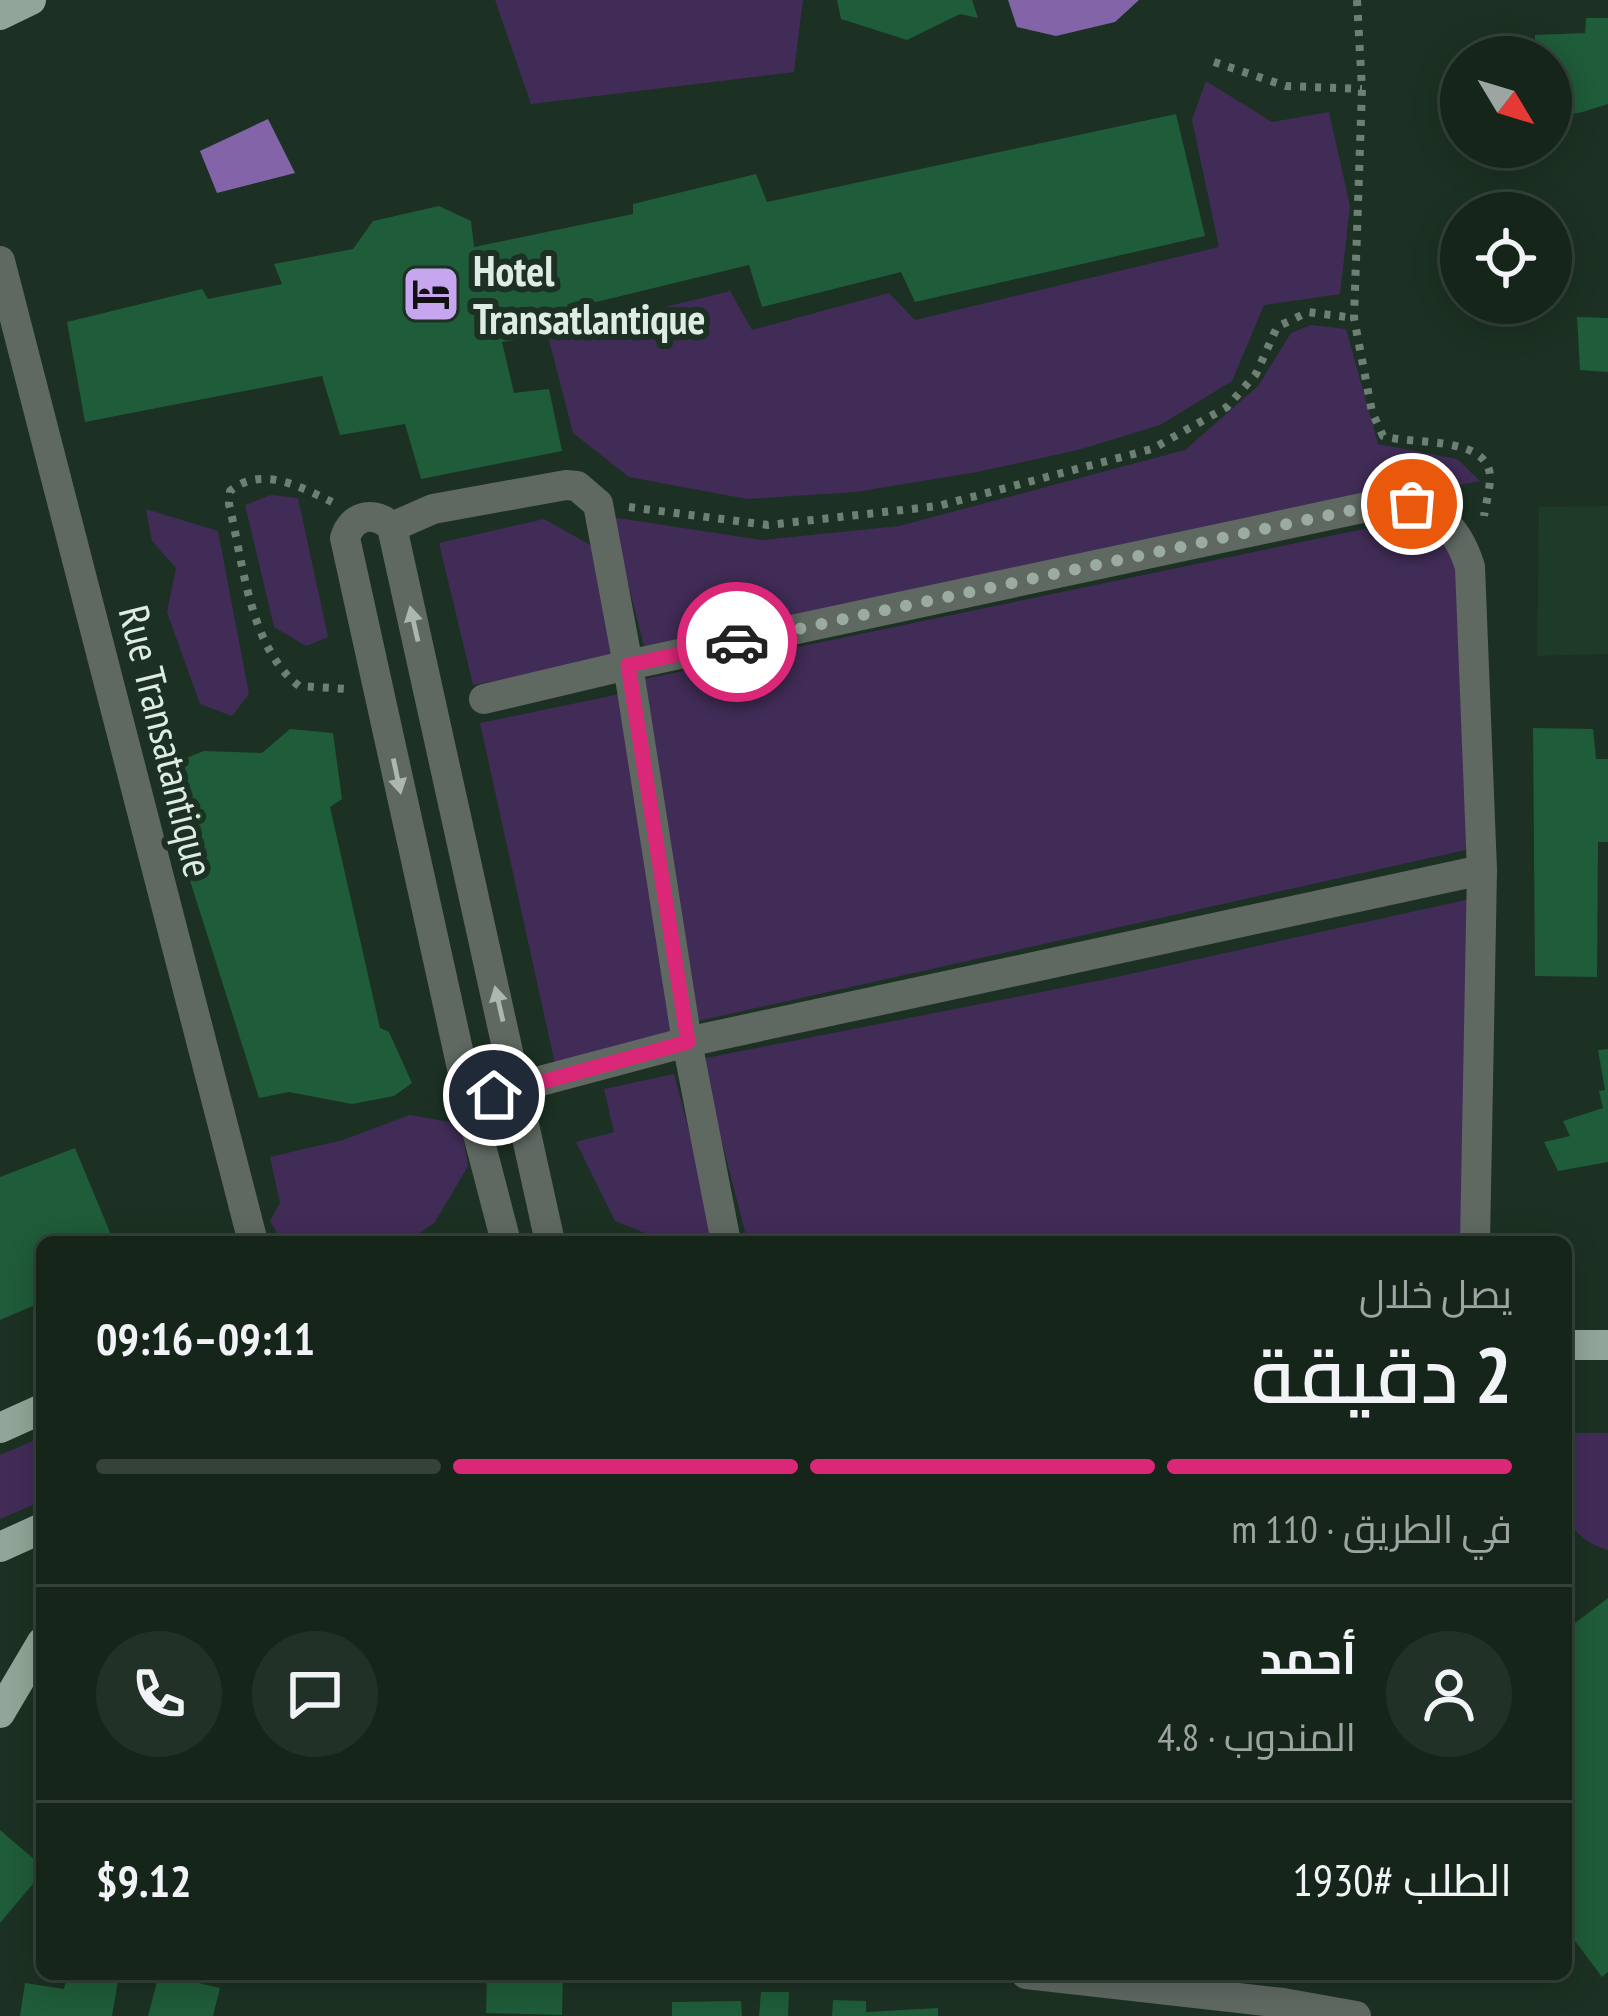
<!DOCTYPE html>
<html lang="ar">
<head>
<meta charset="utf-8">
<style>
	body { margin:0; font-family:"PT Sans Narrow",Cairo,sans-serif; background:#223127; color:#f1f3f6; direction:rtl; height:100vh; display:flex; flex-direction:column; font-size:45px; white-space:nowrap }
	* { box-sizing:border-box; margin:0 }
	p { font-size:39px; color:#9da5a2 }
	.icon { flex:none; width:66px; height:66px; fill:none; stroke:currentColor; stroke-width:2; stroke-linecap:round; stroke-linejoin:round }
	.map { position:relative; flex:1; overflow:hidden; direction:ltr }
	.details { position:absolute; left:36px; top:1236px; width:1536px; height:744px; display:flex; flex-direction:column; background:#15251a; border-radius:18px; box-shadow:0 6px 30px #0003,0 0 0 3px #344239; direction:rtl }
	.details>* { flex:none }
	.needle { width:78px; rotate:128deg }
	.tools { position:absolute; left:1440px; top:36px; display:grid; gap:24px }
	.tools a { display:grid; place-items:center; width:132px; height:132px; border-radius:50%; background:#15251a; box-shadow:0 6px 30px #0003,0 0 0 3px #344239; font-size:60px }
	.pin { position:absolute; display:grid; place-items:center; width:102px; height:102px; color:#fff; margin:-51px; border:6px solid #fff; border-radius:50%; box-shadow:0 3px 12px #0007 }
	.courier { position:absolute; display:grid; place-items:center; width:120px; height:120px; margin:-60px; border:9px solid #db2777; border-radius:50%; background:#fff; color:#222; box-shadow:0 3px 15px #0007 }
	.overview em { font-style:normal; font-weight:600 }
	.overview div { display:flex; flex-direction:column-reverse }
	.overview { display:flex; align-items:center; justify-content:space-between; height:204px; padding:0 60px }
	h1 { font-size:78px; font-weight:600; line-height:90px }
	.bar { display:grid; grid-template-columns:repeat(4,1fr); gap:18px 12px; align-content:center; height:144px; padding:0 60px }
	.bar i { height:15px; border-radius:9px; background:#344239 }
	.bar .current { background:#db2777 }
	.bar p { grid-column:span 4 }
	.line { display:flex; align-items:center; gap:30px; padding:0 60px; border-top:3px solid #344239 }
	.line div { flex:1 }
	.round { display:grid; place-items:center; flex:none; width:126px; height:126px; border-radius:63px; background:#223127 }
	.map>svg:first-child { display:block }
	.built { fill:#1e3a28 }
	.green { fill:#412c57 }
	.water { fill:#8464a8 }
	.building { fill:#1f5c39 }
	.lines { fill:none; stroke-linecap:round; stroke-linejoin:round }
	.path { stroke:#6e8074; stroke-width:8; stroke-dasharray:6 9; stroke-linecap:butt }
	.minor { stroke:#5f6962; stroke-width:30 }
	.major { stroke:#91a698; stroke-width:30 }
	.oneway { fill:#acb8af }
	.done { stroke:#9baba0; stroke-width:12; stroke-dasharray:0 21.6 }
	.route { stroke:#db2777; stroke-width:15 }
	.labels { text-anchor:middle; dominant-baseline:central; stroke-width:12; stroke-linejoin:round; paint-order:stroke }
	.poi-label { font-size:42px; font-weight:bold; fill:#dfece3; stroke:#1c3123; text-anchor:start }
	.street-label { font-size:42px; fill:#dfece3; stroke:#1c3123 }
</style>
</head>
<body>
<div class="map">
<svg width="1608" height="2016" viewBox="0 0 1608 2016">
	<rect width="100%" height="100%" fill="#1c3123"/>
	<!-- built -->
	<path class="built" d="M1608 506V654L1537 656 1539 507Z"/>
	<!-- green -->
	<path class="green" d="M495 0H803L794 72 531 104Z
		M1206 81 1272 122 1329 112 1350 206 1340 294 1264 305 1232 381 1160 425 1078 450 977 472 855 492 747 499 629 477 573 433 548 336 730 291 752 330 889 293 915 320 1219 247 1192 120Z
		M1311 325 1346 329 1378 444 1457 459 1480 481 644 646 611 517 762 540 899 526 1185 450 1258 386 1291 333Z
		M271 495 298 498 328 637 306 646 274 627 245 505Z
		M146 509 218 531 249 694 232 716 200 704 167 612 176 568 152 541Z
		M544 519 592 546 621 656 473 685 439 543Z
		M1402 521 1460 549 1470 849 698 1021 645 679Z
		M620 694 678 1030 555 1064 480 723Z
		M1475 898 1471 1242 747 1240 701 1059 1107 979Z
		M674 1074 716 1233 647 1234 615 1221 576 1142 614 1132 604 1089Z
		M410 1115 461 1124 468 1166 435 1222 408 1242H282L270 1221 280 1203 270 1157 343 1140Z
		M1566 1433H1608V1550C1549 1533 1566 1484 1566 1433Z
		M42 1437V1501L0 1519V1455Z"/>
	<!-- water -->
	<path class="water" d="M1008 0H1139L1115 22 1056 36 1017 27Z
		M268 119 295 173 217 193 200 151Z"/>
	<!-- building -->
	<path class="building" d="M837 0H972L978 18 960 14 907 40 841 19Z
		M1586 18H1608V104L1579 113 1551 115V57H1534L1535 35 1585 33Z
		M1176 114 1205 236 915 302 901 272 762 307 749 265 530 318 536 337 502 342 514 393 549 389 562 451 421 479 405 424 340 435 322 376 85 422 67 322 202 289 208 299 282 284 274 264 353 249 373 221 439 206 471 221 474 247 633 214V204L756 174 767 202Z
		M1577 317 1608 318V372L1580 370Z
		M1533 728 1593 729 1596 759H1608V842H1598L1597 977 1535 976Z
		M290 729 333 733 342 799 330 807 380 1028 389 1032 412 1083 394 1096 352 1104 289 1092 259 1098 155 770 204 751 262 753Z
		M1608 1049V1162L1558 1171 1544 1142 1570 1136 1563 1121 1603 1108 1599 1091 1605 1090 1598 1050Z
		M75 1148 114 1242H42V1302L0 1320V1177Z
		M1608 1598V1972L1602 1977 1566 1929V1630Z
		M0 1830 42 1866V1873L0 1923Z
		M67 1974 119 1975 112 2016H20L25 1983 64 1989Z
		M159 1974 220 1988 213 2016H148Z
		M487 1974H563L562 2015 486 2013Z
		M761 1992H789L788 2016H759Z
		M833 2000 866 2001V2012L938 2008V2016H832Z
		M741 2001 742 2016H672V2002Z"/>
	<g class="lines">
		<!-- path -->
		<path class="path" d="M1357 0 1362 89 1354 318 1372 412 1383 436C1412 445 1489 435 1490 477 1490 490 1486 503 1484 516
			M1214 62 1286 86 1362 89
			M332 502C301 487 261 465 230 491L229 504C243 561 249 647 299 686L347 689
			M629 507 768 525 938 506 1152 449 1227 407 1256 374 1277 327 1308 312 1354 318"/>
		<!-- minor -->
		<path class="minor" d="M0 261 253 1242
			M1390 502C1434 505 1457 525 1470 567L1482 870 687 1042 628 665Z
			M392 527 433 509 566 485 577 486 598 504 628 665 484 699
			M469 1100 687 1042 726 1242
			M506 1242 469 1100 345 538C352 515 374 510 392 527L550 1242
			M1475 1242 1482 870
			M1026 1974 1283 2003 1356 2016"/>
		<!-- major -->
		<path class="major" d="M0 15 31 0
			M1566 1345H1608
			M0 1428 42 1409
			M0 1547 42 1528
			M0 1713 42 1642"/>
	</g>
	<!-- one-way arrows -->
	<defs><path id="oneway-solid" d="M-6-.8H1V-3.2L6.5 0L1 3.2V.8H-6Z" transform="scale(3)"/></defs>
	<g class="oneway">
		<use href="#oneway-solid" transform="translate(414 624) rotate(-103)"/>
		<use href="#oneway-solid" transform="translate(397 776) rotate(78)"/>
		<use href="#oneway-solid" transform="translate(499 1004) rotate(-103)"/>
	</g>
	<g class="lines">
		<!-- done -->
		<path class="done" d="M737 642 1390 502 1412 504"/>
		<!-- route -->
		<path class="route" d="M494 1095 688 1042 628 665 737 642"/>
	</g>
	<!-- icons -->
	<defs>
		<symbol id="hotel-square" viewBox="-11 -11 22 22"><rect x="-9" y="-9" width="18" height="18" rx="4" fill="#c7a6ef" stroke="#1c3123"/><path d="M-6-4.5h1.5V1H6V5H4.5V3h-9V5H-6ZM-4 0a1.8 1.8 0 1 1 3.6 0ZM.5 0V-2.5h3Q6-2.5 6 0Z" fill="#111"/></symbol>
	</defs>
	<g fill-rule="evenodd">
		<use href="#hotel-square" x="398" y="261" width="66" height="66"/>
	</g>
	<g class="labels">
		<!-- poi labels -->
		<g class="poi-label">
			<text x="473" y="270">Hotel<tspan x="473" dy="48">Transatlantique</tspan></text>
		</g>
		<!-- street labels -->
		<g class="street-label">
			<text transform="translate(167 741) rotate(76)">Rue Transatantique</text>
		</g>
	</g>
</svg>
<div class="tools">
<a><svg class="needle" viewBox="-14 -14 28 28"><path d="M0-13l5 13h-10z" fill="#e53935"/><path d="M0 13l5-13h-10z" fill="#9da5a2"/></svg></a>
<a><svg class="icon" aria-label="locate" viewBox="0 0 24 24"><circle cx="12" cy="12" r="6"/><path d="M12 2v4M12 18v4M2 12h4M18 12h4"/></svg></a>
</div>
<div class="pin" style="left:1412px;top:504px;background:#ea580c"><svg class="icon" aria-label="bag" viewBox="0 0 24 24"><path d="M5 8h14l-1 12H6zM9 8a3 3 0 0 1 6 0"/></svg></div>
<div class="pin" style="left:494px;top:1095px;background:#1f2937"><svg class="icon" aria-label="home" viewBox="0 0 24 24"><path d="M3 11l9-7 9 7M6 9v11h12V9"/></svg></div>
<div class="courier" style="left:737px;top:642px"><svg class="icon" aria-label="car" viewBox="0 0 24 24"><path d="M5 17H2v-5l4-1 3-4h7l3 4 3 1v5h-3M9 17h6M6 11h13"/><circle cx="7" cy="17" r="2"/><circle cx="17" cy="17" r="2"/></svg></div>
<section class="details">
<div class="overview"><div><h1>2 دقيقة</h1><p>يصل خلال</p></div><em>09:11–09:16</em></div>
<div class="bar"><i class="current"></i><i class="current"></i><i class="current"></i><i></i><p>في الطريق · 110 m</p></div>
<div class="line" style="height:216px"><a class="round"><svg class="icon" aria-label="person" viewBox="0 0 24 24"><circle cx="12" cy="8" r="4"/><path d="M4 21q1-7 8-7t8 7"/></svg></a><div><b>أحمد</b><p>المندوب · 4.8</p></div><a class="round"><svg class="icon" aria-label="chat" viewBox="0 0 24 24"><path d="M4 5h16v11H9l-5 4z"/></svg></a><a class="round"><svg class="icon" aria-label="phone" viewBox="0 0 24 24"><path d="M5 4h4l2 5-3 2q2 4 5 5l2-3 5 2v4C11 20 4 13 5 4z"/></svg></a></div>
<div class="line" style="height:156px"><div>الطلب #1930</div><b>$9.12</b></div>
</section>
</div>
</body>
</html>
